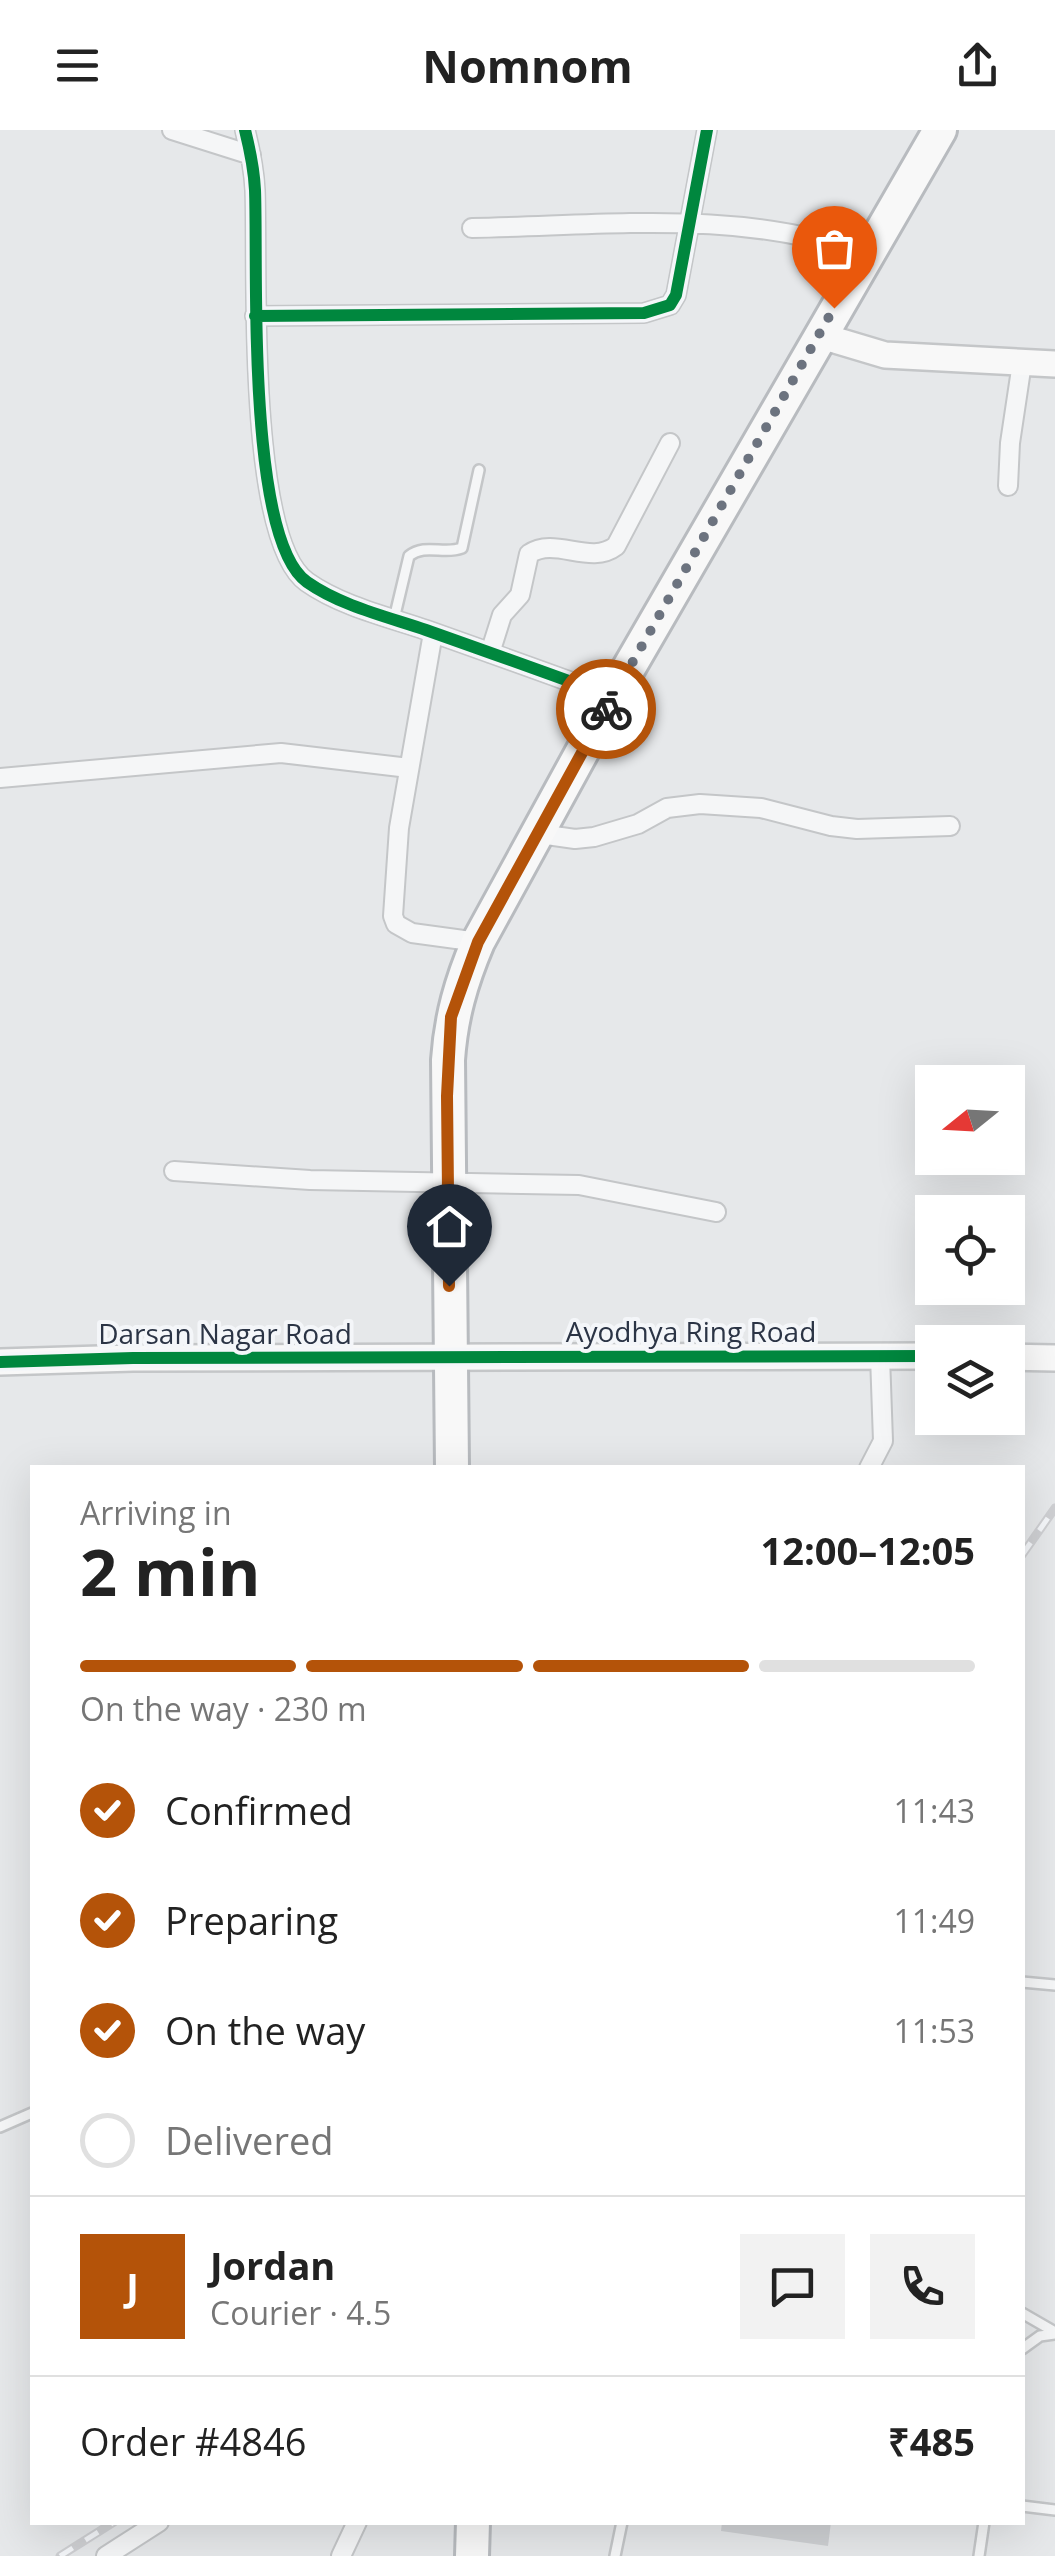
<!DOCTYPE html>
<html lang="en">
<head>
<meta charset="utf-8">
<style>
	body { margin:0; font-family:"Open Sans",sans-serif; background:#f2f2f2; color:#222; height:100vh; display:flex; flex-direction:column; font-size:38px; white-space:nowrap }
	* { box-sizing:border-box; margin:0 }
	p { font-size:32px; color:#767676 }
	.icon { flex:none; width:55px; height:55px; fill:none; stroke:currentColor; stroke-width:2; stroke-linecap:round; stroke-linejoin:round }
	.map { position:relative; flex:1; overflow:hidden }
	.sheet { position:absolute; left:30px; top:1335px; width:995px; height:1060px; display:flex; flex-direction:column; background:#fff; border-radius:0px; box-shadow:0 10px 40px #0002 }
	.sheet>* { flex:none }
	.needle { width:65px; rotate:252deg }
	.fabs { position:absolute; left:915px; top:935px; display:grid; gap:20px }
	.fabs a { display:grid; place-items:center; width:110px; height:110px; border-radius:0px; background:#fff; box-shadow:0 10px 40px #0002; font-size:50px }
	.pin { position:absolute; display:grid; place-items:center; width:85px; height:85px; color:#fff; margin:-102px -42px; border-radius:50% 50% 50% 0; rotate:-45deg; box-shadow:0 0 10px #0007 }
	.pin .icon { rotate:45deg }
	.courier { position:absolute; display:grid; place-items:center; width:100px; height:100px; margin:-50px; border:8px solid #b45309; border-radius:50%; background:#fff; color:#222; box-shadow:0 2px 12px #0007 }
	.summary em { font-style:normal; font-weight:700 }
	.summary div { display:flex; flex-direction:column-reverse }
	.summary { display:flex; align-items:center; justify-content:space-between; height:170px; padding:0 50px }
	h1 { font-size:65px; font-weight:700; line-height:75px }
	.bar { display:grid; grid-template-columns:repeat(4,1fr); gap:15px 10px; align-content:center; height:120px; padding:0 50px }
	.bar i { height:12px; border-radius:8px; background:#e0e0e0 }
	.bar .active { background:#b45309 }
	.bar p { grid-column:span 4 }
	.line { display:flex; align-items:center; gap:25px; padding:0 50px; border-top:2px solid #e0e0e0 }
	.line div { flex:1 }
	.round { display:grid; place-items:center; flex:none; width:105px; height:105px; border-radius:0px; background:#f2f2f2 }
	ol { padding:0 50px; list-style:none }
	li { display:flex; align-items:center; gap:30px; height:110px }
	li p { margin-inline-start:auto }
	li .icon { padding:10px; border-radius:50%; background:#b45309; color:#fff; stroke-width:4 }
	li:last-child { color:#767676 }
	li i { width:55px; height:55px; border:5px solid #e0e0e0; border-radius:50% }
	header { display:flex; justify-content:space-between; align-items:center; height:130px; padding:0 50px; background:#fff; font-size:45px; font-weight:700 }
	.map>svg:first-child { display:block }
	.building { fill:#ced0d3 }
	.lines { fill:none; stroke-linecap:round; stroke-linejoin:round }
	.lane-casing { stroke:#c4c6c8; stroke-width:14 }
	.street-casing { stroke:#c4c6c8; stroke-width:22 }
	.secondary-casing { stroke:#c4c6c8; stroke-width:30 }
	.highway-casing { stroke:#b8bbbf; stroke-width:38 }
	.lane { stroke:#f5f6f7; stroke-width:9 }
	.street { stroke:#f5f6f7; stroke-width:18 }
	.secondary { stroke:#f8f8f8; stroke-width:25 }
	.highway { stroke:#f8f8f8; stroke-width:32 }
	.rail-casing { stroke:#cecfd2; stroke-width:9 }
	.rail { stroke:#f4f6f9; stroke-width:5; stroke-dasharray:15; stroke-linecap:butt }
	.cycleway-casing { stroke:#f4f6f9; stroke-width:19 }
	.cycleway { stroke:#00873e; stroke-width:12 }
	.done { stroke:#6c737f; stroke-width:10; stroke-dasharray:0 18 }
	.route { stroke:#b45309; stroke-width:12 }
	.labels { text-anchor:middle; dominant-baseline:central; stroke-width:8; stroke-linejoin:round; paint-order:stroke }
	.street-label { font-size:28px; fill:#2b3445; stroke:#f4f6f9 }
</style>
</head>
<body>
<header><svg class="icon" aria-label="menu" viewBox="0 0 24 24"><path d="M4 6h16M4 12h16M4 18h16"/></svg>Nomnom<svg class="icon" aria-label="share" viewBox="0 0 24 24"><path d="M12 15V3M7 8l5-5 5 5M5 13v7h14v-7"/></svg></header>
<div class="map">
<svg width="1055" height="2426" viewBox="0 0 1055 2426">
	<rect width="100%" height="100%" fill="#e6e8ea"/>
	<!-- building -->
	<path class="building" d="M722 2392H831L828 2416 721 2401Z"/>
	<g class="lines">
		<defs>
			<path id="lane" d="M394 489 409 426C425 413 444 425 462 418L479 340
				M1022 1852 1055 1855
				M0 1997 32 1983
				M1022 2183 1055 2202
				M1022 2219 1040 2206 1055 2204
				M1022 2376 1055 2380
				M615 2426 622 2392
				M979 2426 984 2392"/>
			<path id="street" d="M172 0 251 25
				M245 0C250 20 254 39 255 60 258 135 246 409 307 452 341 476 388 487 426 500 488 522 550 544 612 567
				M472 98C602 96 741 78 865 124
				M255 186 644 183 670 175 676 165 707 0
				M1008 356 1010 313 1022 233
				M433 503 399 698 393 786 396 794 412 803 478 812
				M490 523 502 485 520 465 529 424C555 406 590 436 616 416L670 313
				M0 648 281 623 409 638
				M540 704 575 709 594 707 638 694 667 678 700 674 761 678 831 696 857 699 950 696
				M174 1041 310 1050 579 1055 716 1082
				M869 1338 883 1311 880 1226
				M106 2426 159 2392
				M341 2426 357 2392"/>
			<path id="secondary" d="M818 205 885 225 1055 234
				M1008 1227 1055 1228
				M0 1232 133 1228 932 1226"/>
			<path id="highway" d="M452 1338 448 930C451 887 461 852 478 812L612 567 940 0
				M472 2426 473 2392"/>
		</defs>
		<!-- lane casing -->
		<use href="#lane" class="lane-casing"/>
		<!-- street casing -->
		<use href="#street" class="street-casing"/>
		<!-- secondary casing -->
		<use href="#secondary" class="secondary-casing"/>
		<!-- highway casing -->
		<use href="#highway" class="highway-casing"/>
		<!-- lane -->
		<use href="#lane" class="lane"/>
		<!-- street -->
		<use href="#street" class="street"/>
		<!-- secondary -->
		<use href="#secondary" class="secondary"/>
		<!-- highway -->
		<use href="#highway" class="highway"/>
		<defs>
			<path id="rail" d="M1022 1425 1055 1378
				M60 2426 114 2392"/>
		</defs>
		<!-- rail casing -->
		<use href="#rail" class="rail-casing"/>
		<!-- rail -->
		<use href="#rail" class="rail"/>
		<defs>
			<path id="cycleway" d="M245 0C250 20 254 39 255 60 258 135 246 409 307 452 341 476 388 487 426 500 488 522 550 544 612 567
				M255 186 644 183 670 175 676 165 707 0
				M0 1232 133 1228 932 1226"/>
		</defs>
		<!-- cycleway casing -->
		<use href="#cycleway" class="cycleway-casing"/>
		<!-- cycleway -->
		<use href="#cycleway" class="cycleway"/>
	</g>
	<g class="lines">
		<!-- done -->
		<path class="done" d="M606 579 834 178"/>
		<!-- route -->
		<path class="route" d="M449 1156 447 966 451 887 478 812 606 579"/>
	</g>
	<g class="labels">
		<!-- street labels -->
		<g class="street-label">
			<text x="691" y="1201">Ayodhya Ring Road</text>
			<text x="225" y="1203">Darsan Nagar Road</text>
		</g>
	</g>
</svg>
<div class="fabs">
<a><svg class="needle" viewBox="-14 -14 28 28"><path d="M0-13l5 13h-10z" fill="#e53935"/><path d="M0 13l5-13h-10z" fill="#767676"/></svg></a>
<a><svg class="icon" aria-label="locate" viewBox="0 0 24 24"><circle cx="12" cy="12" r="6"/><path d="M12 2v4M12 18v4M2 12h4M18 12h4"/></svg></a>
<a><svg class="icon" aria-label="layers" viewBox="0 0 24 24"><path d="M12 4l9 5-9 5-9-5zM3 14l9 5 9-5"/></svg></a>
</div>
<div class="pin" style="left:834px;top:178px;background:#ea580c"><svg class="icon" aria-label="bag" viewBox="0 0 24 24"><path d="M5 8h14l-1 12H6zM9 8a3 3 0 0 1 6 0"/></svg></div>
<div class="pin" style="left:449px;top:1156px;background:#1f2937"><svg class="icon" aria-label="home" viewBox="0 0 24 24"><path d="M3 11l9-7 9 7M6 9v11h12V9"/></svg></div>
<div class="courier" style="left:606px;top:579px"><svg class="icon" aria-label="bike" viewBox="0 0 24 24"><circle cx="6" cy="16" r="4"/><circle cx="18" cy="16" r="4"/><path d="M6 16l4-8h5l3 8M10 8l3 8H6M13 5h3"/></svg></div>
<section class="sheet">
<div class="summary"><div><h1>2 min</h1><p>Arriving in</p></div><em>12:00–12:05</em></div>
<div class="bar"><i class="active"></i><i class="active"></i><i class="active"></i><i></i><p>On the way · 230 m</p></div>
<ol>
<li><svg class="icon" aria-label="check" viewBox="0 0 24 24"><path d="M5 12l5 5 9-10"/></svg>Confirmed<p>11:43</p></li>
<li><svg class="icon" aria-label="check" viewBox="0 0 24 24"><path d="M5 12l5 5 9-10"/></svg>Preparing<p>11:49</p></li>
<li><svg class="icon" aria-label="check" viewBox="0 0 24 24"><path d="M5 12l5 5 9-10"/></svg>On the way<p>11:53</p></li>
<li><i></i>Delivered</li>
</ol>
<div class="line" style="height:180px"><b class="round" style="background:#b45309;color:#fff">J</b><div><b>Jordan</b><p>Courier · 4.5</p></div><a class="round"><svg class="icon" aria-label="chat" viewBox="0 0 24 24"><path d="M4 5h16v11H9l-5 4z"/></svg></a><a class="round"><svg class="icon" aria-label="phone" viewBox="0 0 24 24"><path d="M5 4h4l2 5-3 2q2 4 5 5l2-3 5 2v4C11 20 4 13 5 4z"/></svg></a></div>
<div class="line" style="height:130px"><div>Order #4846</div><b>₹485</b></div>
</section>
</div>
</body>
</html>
